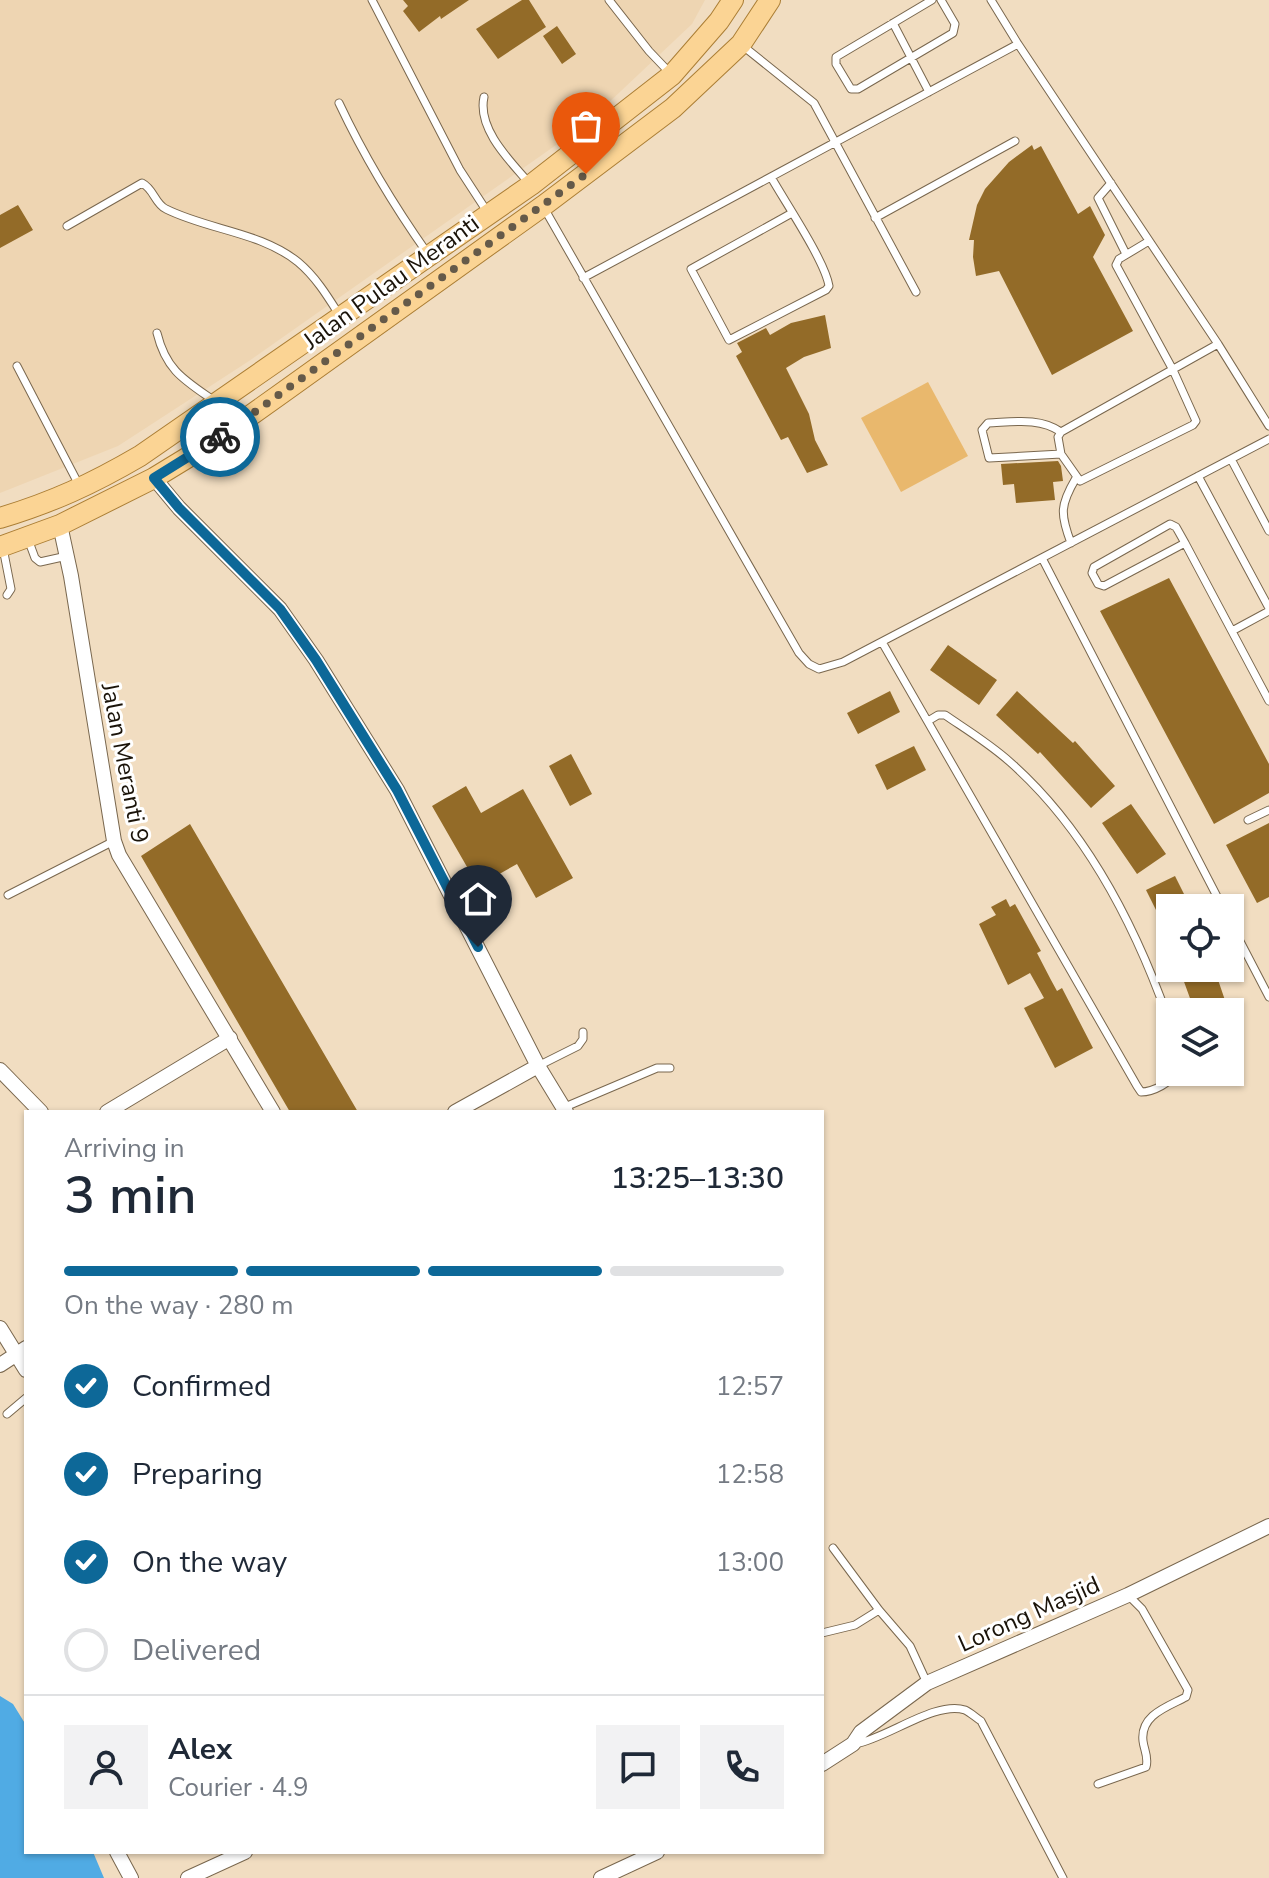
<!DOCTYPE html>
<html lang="en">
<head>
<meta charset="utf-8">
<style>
	body { margin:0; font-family:"Nunito Sans",sans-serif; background:#f2f2f3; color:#1f2937; height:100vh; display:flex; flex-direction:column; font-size:30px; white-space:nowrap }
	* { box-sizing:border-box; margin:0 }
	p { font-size:26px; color:#747a83 }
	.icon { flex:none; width:44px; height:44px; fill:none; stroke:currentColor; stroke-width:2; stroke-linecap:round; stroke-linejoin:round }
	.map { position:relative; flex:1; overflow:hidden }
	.side { position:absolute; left:24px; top:1110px; width:800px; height:744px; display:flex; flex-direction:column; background:#fff; border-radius:0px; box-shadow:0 2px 6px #0004 }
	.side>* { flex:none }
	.tools { position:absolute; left:1156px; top:894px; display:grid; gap:16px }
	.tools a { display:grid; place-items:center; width:88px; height:88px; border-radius:0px; background:#fff; box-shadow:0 2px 6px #0004; font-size:40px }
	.pin { position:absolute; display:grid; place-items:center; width:68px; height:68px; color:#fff; margin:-82px -34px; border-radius:50% 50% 50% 0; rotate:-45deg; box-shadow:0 0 8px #0007 }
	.pin .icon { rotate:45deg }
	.courier { position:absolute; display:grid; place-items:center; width:80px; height:80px; margin:-40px; border:6px solid #0d6898; border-radius:50%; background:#fff; color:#222; box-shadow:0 2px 10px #0007 }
	.head em { font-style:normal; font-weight:600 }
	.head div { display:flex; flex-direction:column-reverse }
	.head { display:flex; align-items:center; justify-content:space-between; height:136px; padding:0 40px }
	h1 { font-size:52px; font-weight:600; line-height:60px }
	.bar { display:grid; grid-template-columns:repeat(4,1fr); gap:12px 8px; align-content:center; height:96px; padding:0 40px }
	.bar i { height:10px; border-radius:6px; background:#e0e1e3 }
	.bar .active { background:#0d6898 }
	.bar p { grid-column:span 4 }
	.line { display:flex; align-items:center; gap:20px; padding:0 40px; border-top:2px solid #e0e1e3 }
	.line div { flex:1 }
	.round { display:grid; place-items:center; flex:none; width:84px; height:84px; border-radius:0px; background:#f2f2f3 }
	ol { padding:0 40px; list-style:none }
	li { display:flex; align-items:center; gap:24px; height:88px }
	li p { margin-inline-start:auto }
	li .icon { padding:8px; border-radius:50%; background:#0d6898; color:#fff; stroke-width:4 }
	li:last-child { color:#747a83 }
	li i { width:44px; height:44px; border:4px solid #e0e1e3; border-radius:50% }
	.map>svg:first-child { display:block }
	.built { fill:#eed5b2 }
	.green { fill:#e9b86d }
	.water { fill:#50abe4 }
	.building { fill:#936b28 }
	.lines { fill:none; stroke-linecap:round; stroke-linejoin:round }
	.service-casing { stroke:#79674e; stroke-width:9 }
	.minor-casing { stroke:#79674e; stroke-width:16 }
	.primary-casing { stroke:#ab7e35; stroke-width:22 }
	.service { stroke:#fff; stroke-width:7 }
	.minor { stroke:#fff; stroke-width:14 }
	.primary { stroke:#fbd494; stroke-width:20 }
	.done { stroke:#655a49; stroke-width:8; stroke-dasharray:0 14.4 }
	.route { stroke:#0d6898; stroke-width:10 }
	.labels { text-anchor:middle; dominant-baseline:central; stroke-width:6; stroke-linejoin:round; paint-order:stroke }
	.street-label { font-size:24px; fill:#1a1309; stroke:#fff }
</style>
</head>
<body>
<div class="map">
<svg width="1269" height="1878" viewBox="0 0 1269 1878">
	<rect width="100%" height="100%" fill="#f1ddc1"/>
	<!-- built -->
	<path class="built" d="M0 0H705L692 24 586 124 249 361 118 446 0 493Z"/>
	<!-- green -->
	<path class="green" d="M928 382 968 456 901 492 861 418Z"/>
	<!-- water -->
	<path class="water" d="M0 1696 13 1704 26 1725V1852H93L104 1878H0Z"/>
	<!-- building -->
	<path class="building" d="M403 0H469L441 19 440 16 419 32 403 11 408 6Z
		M522 0H529L546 27 498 59 476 29Z
		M557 26 576 54 562 64 543 36Z
		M1032 145 1034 150 1041 146 1078 214 1090 206 1105 235 1093 257 1133 331 1052 375 999 271 976 276 973 257 974 240H969L977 205 985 189 1009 162Z
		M18 205 33 230 0 248V215Z
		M825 315 831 348 804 357 786 368 809 414 815 440 828 465 807 473 788 437 781 440 736 356 742 352 737 343 766 328 770 335 791 323Z
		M1058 461 1061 466 1063 481 1053 482 1055 500 1016 503 1014 484 1003 485 1001 464Z
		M1169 578 1269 764V793L1214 824 1100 611Z
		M948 645 997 680 979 705 930 670Z
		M890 691 900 712 858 734 847 713Z
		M1017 691 1073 743 1075 741 1115 786 1091 808 1040 752 1038 754 996 715Z
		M914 746 926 770 887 790 875 765Z
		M571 754 592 794 570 806 549 766Z
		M466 786 481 813 523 789 573 878 536 898 517 864 478 886 432 806Z
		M1131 804 1166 854 1137 874 1102 823Z
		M1269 823V897L1257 903 1226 845Z
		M190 824 358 1112H290L141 856Z
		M1175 876 1191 908H1170V938L1146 890Z
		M1006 899 1010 907 1015 904 1041 951 1037 953 1051 980 1057 991 1062 988 1093 1048 1055 1068 1024 1008 1044 998 1030 973 1008 985 979 924 996 915 991 907Z
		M1179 968H1214L1229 1012H1195Z"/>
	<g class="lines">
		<defs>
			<path id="service" d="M372 0 460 170 488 213
				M609 0 649 51 670 73
				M932 0 836 57V64L851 89H858L953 33 955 24 941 0
				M991 0 1018 44 1218 344 1269 426
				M893 23 929 92
				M743 46 814 103 916 292
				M484 97C477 129 510 161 530 184
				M339 103C364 156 394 206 428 254
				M771 177C785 202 825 261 829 286L826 290 729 340 691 269 792 213
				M1111 183 1098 198 1126 254
				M544 208 799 653 809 664 819 669 843 662 1269 439
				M875 218 1015 141
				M67 226 142 183C154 189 155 204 166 209 208 230 261 232 298 262 316 277 328 297 340 316
				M583 278 1018 44
				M157 333C166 370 184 380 213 400
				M17 366 80 487
				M1061 432C1040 417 1013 422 988 423L982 430 989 458 1061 454 1080 481 1193 425 1196 421 1173 370 1116 265 1119 259 1149 241
				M1061 454 1058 437 1061 432 1218 344
				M1231 459 1269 531
				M1198 476 1269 608
				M28 539 35 558 40 562 67 556
				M1071 543C1060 514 1060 505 1076 478
				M1185 543 1176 527 1170 524 1094 567 1092 573 1098 584 1104 586 1185 543 1269 701
				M3 548 11 589 7 595
				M1042 558 1223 908
				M1232 631 1269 611
				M882 642 1137 1086 1141 1092C1154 1092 1171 1082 1177 1072
				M928 721 938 715H945C967 730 990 744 1010 762 1086 829 1137 929 1170 1024
				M1248 820 1269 810
				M8 895 114 841
				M1230 922 1269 997
				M538 1066 578 1046 583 1039V1032
				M565 1107 657 1068H670
				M7 1414 26 1398
				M833 1548 879 1610 910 1646 927 1683
				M822 1633 855 1625 879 1610
				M855 1744C886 1739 936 1700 965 1710 970 1712 976 1718 981 1721L1063 1878
				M1098 1784 1146 1767C1149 1757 1144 1750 1143 1741 1140 1715 1167 1707 1186 1697L1188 1690 1142 1609 1128 1595"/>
			<path id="minor" d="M154 478 179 508 280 609 316 660 397 790 538 1066 566 1112
				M60 525 71 576 114 841 119 855 273 1112
				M0 1070 41 1112
				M107 1112 230 1038
				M455 1112 538 1066
				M0 1328 26 1370
				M0 1365 26 1348
				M822 1764 853 1744 861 1732 927 1683 1128 1595 1269 1526
				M117 1852 131 1878
				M188 1878 245 1852
				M601 1878 657 1852"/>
			<path id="primary" d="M0 518C53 502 92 484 140 456L531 185 672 75 719 21 733 0
				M0 547 60 525 154 478 213 442 282 393 543 206 673 108 741 44 770 0"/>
		</defs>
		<!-- service casing -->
		<use href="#service" class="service-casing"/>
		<!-- minor casing -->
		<use href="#minor" class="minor-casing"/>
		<!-- primary casing -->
		<use href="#primary" class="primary-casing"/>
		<!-- service -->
		<use href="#service" class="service"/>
		<!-- minor -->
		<use href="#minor" class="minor"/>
		<!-- primary -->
		<use href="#primary" class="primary"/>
	</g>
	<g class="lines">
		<!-- done -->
		<path class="done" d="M220 437 586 174"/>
		<!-- route -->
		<path class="route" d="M220 437 154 478 179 508 280 609 316 660 397 790 478 947"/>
	</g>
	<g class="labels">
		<!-- street labels -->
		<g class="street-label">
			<text transform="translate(391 282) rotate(-36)">Jalan Pulau Meranti</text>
			<text transform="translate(125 763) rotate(79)">Jalan Meranti 9</text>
			<text transform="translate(1029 1614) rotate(-24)">Lorong Masjid</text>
		</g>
	</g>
</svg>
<div class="tools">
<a><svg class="icon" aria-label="locate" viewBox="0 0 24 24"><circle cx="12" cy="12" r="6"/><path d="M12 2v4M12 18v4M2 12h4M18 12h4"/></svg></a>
<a><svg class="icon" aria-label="layers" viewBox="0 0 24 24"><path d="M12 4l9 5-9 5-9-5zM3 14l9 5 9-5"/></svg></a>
</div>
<div class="pin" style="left:586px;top:174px;background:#ea580c"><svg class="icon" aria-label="bag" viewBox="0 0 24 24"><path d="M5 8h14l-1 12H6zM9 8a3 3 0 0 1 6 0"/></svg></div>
<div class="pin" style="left:478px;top:947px;background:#1f2937"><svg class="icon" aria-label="home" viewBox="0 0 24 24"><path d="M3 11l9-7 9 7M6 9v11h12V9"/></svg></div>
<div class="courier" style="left:220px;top:437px"><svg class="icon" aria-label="bike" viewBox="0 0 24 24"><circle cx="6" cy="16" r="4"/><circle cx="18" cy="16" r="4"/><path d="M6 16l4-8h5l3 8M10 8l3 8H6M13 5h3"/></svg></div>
<section class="side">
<div class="head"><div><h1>3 min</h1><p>Arriving in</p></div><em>13:25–13:30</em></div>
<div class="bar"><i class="active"></i><i class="active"></i><i class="active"></i><i></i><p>On the way · 280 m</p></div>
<ol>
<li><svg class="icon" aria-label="check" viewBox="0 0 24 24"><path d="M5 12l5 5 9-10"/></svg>Confirmed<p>12:57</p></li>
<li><svg class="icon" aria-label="check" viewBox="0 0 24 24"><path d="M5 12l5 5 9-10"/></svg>Preparing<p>12:58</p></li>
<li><svg class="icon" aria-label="check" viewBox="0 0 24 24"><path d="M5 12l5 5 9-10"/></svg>On the way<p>13:00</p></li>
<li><i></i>Delivered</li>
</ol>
<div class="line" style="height:144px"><a class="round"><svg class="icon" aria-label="person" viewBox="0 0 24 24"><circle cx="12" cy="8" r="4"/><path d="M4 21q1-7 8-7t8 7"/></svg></a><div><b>Alex</b><p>Courier · 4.9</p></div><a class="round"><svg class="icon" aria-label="chat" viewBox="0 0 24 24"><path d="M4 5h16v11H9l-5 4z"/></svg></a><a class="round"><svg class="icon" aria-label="phone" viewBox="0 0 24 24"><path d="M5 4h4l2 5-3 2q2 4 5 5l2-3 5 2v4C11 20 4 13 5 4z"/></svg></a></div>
</section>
</div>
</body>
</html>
